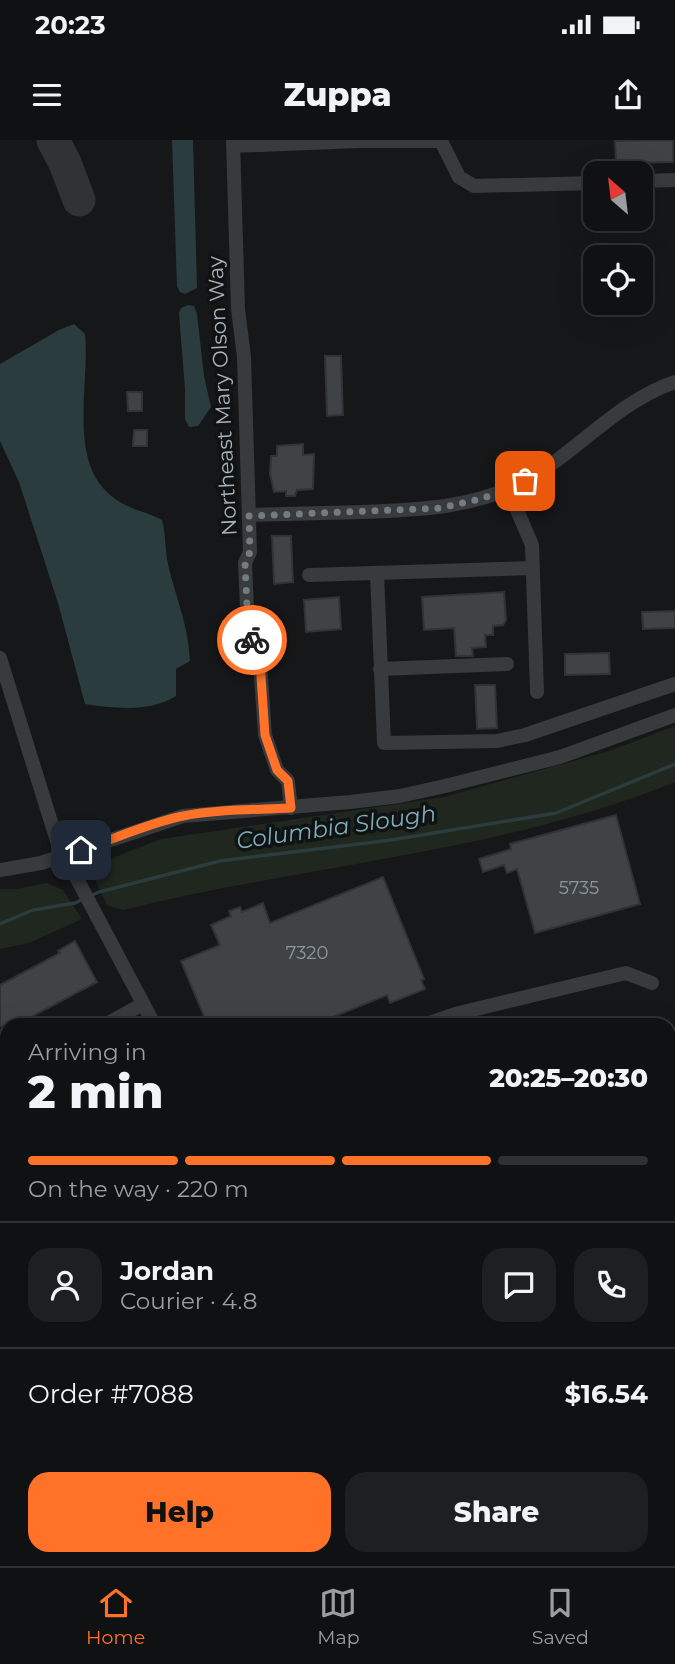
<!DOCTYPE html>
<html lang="en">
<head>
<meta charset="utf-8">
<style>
	body { margin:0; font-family:Montserrat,sans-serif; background:#1e1f21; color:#f1f3f6; height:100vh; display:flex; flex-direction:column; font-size:26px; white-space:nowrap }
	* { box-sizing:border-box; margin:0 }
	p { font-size:23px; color:#9c9da0 }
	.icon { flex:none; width:38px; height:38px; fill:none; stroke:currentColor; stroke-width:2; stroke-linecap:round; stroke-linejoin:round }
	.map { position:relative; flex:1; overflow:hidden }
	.details { position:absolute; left:0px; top:878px; width:676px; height:548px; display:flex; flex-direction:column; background:#101113; border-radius:21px 21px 0 0; box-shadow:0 7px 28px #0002,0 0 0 2px #303133 }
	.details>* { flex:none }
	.needle { width:46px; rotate:332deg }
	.fabs { position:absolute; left:583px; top:21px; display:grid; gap:14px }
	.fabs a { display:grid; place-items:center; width:70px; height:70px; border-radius:14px; background:#101113; box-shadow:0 7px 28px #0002,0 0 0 2px #303133; font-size:35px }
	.pin { position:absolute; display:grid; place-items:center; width:60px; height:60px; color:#fff; margin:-30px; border-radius:14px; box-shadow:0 4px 10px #0006 }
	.courier { position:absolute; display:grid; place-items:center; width:70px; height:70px; margin:-35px; border:5px solid #ff7228; border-radius:50%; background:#fff; color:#222; box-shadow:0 2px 9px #0007 }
	.summary em { font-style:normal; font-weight:800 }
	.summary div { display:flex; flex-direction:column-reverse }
	.summary { display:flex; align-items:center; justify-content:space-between; height:119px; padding:0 28px }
	h1 { font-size:46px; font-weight:800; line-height:52px }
	.bar { display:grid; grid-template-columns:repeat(4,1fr); gap:10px 7px; align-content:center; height:84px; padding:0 28px }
	.bar i { height:9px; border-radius:5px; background:#303133 }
	.bar .on { background:#ff7228 }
	.bar p { grid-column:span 4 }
	.line { display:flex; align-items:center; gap:18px; padding:0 28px; border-top:2px solid #303133 }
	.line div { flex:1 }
	.round { display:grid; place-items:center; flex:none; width:74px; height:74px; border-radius:21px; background:#1e1f21 }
	.action { display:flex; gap:14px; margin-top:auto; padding:14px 28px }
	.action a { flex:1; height:80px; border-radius:21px; background:#ff7228; color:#111; font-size:28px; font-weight:800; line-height:80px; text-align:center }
	.action a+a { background:#1e1f21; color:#f1f3f6 }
	.status { display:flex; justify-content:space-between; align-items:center; height:49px; padding:0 35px; background:#101113; direction:ltr }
	.status svg { height:19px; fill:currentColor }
	header { display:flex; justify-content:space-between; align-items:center; height:91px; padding:0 28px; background:#101113; font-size:32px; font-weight:800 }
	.menu { display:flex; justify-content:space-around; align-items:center; height:98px; border-top:2px solid #303133; background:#101113; font-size:19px; color:#9c9da0 }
	.menu a { display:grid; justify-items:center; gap:4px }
	.menu .on { color:#ff7228 }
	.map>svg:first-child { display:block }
	.green { fill:#1f271e }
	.water { fill:#2b3c3e }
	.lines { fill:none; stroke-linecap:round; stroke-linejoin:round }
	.stream { stroke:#2b3c3e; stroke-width:3.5 }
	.taxiway { stroke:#303336; stroke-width:33 }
	.building { fill:#404346; stroke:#303235; stroke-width:2 }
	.minor { stroke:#373b3e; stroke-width:14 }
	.done { stroke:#747c82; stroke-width:7; stroke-dasharray:0 12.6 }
	.route { stroke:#ff7228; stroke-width:9 }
	.labels { text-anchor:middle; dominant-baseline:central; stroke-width:7; stroke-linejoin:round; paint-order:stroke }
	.number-label { font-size:18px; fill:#8d979d }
	.street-label { font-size:21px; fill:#a7b3ba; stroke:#111214 }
	.water-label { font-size:23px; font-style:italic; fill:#7bafb8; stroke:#111214 }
</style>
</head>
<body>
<div class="status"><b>20:23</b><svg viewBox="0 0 49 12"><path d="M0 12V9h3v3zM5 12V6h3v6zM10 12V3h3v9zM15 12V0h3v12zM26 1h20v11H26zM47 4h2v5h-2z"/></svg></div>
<header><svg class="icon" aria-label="menu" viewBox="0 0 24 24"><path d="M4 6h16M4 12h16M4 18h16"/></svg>Zuppa<svg class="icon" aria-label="share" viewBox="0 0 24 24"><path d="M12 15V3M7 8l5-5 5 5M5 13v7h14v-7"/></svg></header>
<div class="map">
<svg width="675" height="1426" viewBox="0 0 675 1426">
	<rect width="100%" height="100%" fill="#161719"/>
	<!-- green -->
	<path class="green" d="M675 586V642C501 713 305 725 123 770L107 765 94 738 96 731 108 720 161 699 444 657 609 611Z
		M47 743 63 750 82 779 29 803 0 809V749H16Z
		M7 1216V1419H353L339 1426H0V1217Z"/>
	<!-- water -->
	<path class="water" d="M172 0H193L197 148 185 154 180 152 177 146Z
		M188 165 194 166 197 174 204 236 211 267 198 286 189 287 185 279V249L179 173 181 168Z
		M74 184 85 194C90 243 68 318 109 354 127 370 143 370 162 380 166 395 165 410 168 424 176 459 188 483 190 521L176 529V556C148 573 115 568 85 564L58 463 19 342 0 301V224L59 190Z
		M675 1016V1063L669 1065V1018Z
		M7 1165V1216L0 1217V1167Z
		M7 1362V1419H261L251 1426H189L179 1421 158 1426H0V1367Z"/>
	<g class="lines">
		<!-- stream -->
		<path class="stream" d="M90 756 99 752 220 721 391 700 556 673 675 624
			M0 784 33 770 75 763 83 759"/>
		<!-- taxiway -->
		<path class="taxiway" d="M53 0 65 23 79 60"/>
	</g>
	<!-- building -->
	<path class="building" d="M673 0V22L616 23 615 1Z
		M325 216H341L343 275 327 276Z
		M127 252H142V271H128Z
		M134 290H147V306H133Z
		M303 304V315L314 314 313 349 297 350 295 356H286V351L274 352 270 334 271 316H277V306Z
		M272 396H291L293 442 274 444Z
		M504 452 506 480 503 485 493 486V495H485L486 507 472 508 473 516H456L454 488 424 490 422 457Z
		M339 457 341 489 306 492 304 460Z
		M675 471V488L643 489 642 472Z
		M609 513 610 534 565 535V514Z
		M475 545H495L497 588 477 589Z
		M616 675 640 764 535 793 517 729 507 733 504 725 483 732 479 719 511 709 510 704Z
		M383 737 424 839 421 840 425 849 390 863 387 855 311 886H208L181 821 220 805 211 785 231 776 229 771 240 767 242 772 263 763 270 783Z
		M75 801 97 842 14 886H0V845L60 813 58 811Z"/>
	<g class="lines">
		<!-- minor -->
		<path class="minor" d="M233 0 238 169 244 217 250 412 245 423 248 490 260 522 265 595 277 630 288 641 291 668
			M233 6 359 1H441L459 37 474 46 595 43
			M640 41 675 40
			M508 349 532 405 537 552
			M249 375C287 374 324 373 362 372 418 370 472 368 523 342 577 313 616 262 675 242
			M377 433 384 603 497 601 525 595 675 544
			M309 435 533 428
			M0 518 57 701 155 886
			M380 529 507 524
			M0 730 41 723 183 676 350 662 400 656 445 646 560 617 675 575
			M103 886 143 864
			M421 886 455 874 626 833 652 843
			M0 944 7 939"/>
	</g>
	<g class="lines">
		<!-- done -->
		<path class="done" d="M252 500 248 490 245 423 250 412 249 376 441 368 484 358 525 341"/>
		<!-- route -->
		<path class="route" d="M81 710C115 699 148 683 183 676 218 669 255 670 291 668L288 641 277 630 265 595 260 522 252 500"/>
	</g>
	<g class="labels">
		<!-- number labels -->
		<g class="number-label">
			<text x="579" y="748">5735</text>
			<text x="307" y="813">7320</text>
		</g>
		<!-- street labels -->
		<g class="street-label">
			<text transform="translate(222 256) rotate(-93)">Northeast Mary Olson Way</text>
		</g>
		<!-- water labels -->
		<g class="water-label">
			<text transform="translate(336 687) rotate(-8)">Columbia Slough</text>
		</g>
	</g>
</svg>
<div class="fabs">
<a><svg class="needle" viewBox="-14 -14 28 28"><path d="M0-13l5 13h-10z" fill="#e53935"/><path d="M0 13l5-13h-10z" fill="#9c9da0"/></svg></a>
<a><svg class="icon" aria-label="locate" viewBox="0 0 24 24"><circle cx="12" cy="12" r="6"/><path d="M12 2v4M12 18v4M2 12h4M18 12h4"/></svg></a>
</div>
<div class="pin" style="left:525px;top:341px;background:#ea580c"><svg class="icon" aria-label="bag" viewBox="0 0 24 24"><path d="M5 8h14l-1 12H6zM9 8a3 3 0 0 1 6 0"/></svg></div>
<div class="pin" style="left:81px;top:710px;background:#1f2937"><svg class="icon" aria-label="home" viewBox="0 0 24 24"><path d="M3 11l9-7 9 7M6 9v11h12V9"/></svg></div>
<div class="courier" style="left:252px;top:500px"><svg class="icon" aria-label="bike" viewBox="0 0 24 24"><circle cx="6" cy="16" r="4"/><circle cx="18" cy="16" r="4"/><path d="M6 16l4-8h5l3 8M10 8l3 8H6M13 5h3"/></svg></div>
<section class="details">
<div class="summary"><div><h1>2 min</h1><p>Arriving in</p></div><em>20:25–20:30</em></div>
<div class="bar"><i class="on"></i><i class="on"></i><i class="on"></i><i></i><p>On the way · 220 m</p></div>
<div class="line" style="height:126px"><a class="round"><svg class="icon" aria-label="person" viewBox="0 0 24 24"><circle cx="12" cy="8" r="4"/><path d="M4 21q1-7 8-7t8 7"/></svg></a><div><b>Jordan</b><p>Courier · 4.8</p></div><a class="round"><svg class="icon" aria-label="chat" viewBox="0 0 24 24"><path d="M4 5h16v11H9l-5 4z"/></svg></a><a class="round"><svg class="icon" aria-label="phone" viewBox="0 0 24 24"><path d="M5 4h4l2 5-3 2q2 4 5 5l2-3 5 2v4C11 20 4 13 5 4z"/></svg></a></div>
<div class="line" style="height:91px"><div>Order #7088</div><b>$16.54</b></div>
<div class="action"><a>Help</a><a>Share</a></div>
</section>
</div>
<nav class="menu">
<a class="on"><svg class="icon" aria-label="home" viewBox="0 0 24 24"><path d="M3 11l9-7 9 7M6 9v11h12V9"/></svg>Home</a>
<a><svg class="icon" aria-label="map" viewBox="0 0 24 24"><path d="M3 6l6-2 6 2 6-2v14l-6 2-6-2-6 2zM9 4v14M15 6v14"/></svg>Map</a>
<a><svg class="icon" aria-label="saved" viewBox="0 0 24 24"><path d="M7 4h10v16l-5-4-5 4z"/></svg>Saved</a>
</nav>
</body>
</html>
